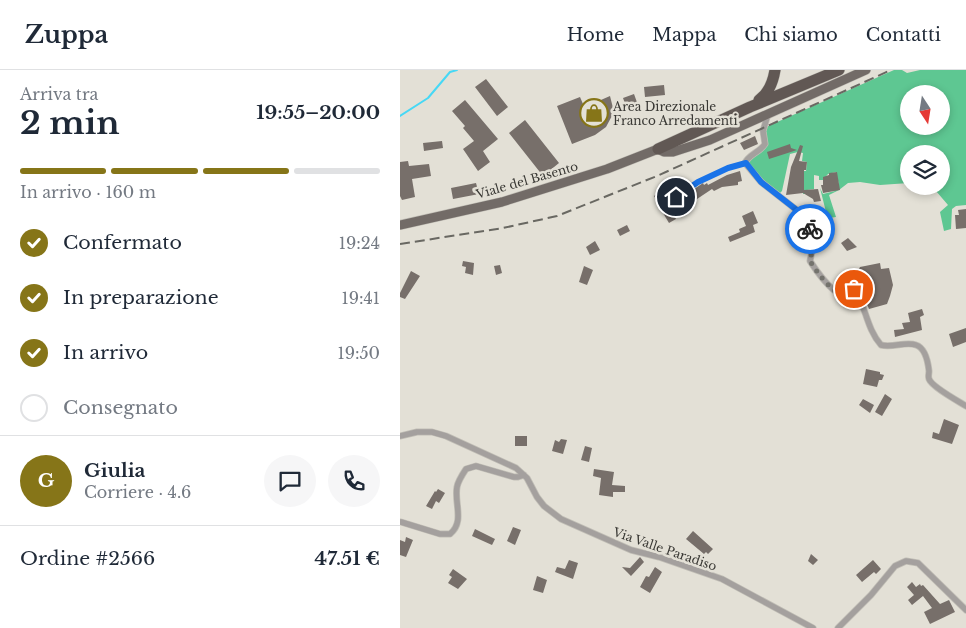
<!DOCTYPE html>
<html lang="it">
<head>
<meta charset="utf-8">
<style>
	body { margin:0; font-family:"Libre Baskerville",serif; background:#f6f6f7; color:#1f2937; height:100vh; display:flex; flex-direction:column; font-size:19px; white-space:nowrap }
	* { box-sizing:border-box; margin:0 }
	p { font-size:16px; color:#747a83 }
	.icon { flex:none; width:28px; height:28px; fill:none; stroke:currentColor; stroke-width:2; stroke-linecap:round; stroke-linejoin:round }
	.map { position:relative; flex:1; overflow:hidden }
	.side { display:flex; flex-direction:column; background:#fff; width:400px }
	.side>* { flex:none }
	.needle { width:32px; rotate:168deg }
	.tools { position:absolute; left:500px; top:15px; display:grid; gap:10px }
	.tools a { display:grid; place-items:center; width:50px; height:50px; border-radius:50%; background:#fff; box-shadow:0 2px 8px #0003; font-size:25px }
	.pin { position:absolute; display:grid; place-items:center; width:42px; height:42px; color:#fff; margin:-21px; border:2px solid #fff; border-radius:50%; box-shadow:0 1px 5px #0007 }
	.courier { position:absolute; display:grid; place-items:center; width:50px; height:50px; margin:-25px; border:4px solid #1a73e8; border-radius:50%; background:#fff; color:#222; box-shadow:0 1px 6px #0007 }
	.head em { font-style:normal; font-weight:800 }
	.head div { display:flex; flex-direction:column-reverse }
	.head { display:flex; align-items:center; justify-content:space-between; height:85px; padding:0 20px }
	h1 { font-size:32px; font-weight:800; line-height:38px }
	.bar { display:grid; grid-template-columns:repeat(4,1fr); gap:8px 5px; align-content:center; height:60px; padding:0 20px }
	.bar i { height:6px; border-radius:4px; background:#e0e1e3 }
	.bar .on { background:#867518 }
	.bar p { grid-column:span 4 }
	.line { display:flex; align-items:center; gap:12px; padding:0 20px; border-top:1px solid #e0e1e3 }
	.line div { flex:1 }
	.round { display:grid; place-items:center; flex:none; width:52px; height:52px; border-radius:26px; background:#f6f6f7 }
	ol { padding:0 20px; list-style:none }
	li { display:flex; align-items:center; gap:15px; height:55px }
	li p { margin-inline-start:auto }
	li .icon { padding:5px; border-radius:50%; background:#867518; color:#fff; stroke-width:4 }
	li:last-child { color:#747a83 }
	li i { width:28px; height:28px; border:2px solid #e0e1e3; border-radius:50% }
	header { display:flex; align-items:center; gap:30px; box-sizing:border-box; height:70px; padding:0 25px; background:#fff; border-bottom:1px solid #e0e1e3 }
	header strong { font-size:24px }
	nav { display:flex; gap:28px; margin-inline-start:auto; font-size:18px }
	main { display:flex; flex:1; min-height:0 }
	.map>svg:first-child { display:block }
	.forest { fill:#5ec792; fill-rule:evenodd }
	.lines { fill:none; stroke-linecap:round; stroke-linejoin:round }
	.stream { stroke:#47d8f5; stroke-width:2 }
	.building { fill:#776f6a }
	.lane-casing { stroke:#c1beb6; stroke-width:4.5 }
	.street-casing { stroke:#c1beb6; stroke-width:7 }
	.primary-casing { stroke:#c1beb6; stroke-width:10 }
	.highway-casing { stroke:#c1beb6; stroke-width:12 }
	.lane { stroke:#a4a09e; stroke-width:3 }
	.street { stroke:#a4a09e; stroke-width:5.5 }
	.primary { stroke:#726b67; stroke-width:9 }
	.highway { stroke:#615854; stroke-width:11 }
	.rail { stroke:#696862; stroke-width:2; stroke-dasharray:10 5; stroke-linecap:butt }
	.done { stroke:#74736d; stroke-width:5; stroke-dasharray:0 9 }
	.route { stroke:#1a73e8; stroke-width:6 }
	.labels { text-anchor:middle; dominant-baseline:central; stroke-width:5; stroke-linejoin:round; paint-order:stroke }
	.poi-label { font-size:12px; fill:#393834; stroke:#e3e0d6; text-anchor:start }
	.street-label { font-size:12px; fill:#393834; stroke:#e3e0d6 }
</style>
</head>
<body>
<header>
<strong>Zuppa</strong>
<nav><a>Home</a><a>Mappa</a><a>Chi siamo</a><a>Contatti</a></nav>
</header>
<main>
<section class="side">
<div class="head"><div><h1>2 min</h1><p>Arriva tra</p></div><em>19:55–20:00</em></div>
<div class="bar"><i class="on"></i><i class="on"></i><i class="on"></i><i></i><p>In arrivo · 160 m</p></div>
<ol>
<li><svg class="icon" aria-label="check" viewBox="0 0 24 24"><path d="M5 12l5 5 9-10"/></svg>Confermato<p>19:24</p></li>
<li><svg class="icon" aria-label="check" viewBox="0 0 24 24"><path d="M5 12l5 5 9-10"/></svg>In preparazione<p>19:41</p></li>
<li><svg class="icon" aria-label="check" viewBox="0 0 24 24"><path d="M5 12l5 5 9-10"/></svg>In arrivo<p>19:50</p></li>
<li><i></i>Consegnato</li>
</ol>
<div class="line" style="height:90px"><b class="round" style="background:#867518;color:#fff">G</b><div><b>Giulia</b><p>Corriere · 4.6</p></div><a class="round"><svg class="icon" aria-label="chat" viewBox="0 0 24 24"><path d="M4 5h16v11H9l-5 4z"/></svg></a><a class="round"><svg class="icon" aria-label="phone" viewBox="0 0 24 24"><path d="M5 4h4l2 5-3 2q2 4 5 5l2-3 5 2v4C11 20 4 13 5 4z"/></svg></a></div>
<div class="line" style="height:65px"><div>Ordine #2566</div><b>47.51 €</b></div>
</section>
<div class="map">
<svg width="566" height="558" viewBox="0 0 566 558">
	<rect width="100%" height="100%" fill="#e3e0d6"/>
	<!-- forest -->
	<path class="forest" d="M494 0H502L507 3 520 0H566V135L556 136 552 139 551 159 544 161 540 142 548 135 536 121 521 116H541V84H509V113L480 115 460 112 448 113 439 120 429 125 436 147 423 149 426 142 420 118 423 124 435 121 434 116 439 115 436 102 428 104 423 110H419V106L414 105V119L407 120 406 124H403L404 101H406L407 92 402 91 403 83 398 82 390 84 382 121 379 124 364 111 346 93 363 80 366 57ZM509 24H541V56H509Z"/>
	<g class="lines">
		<!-- stream -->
		<path class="stream" d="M0 46 28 28 50 2 57 0"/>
	</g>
	<!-- building -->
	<path class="building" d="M86 9 108 37 97 46 75 17Z
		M264 15 265 25 245 27 244 17Z
		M234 24 239 38 228 42 223 28Z
		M210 26 214 42 206 57 195 65 172 74 157 36 180 27 183 34 193 30 194 33Z
		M65 30 98 69 83 81 90 92 78 101 63 79 74 71 63 58 65 56 52 41Z
		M125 50 159 93 143 106 109 63Z
		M355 66 358 74 344 80 340 73Z
		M42 71 43 78 24 81 23 73Z
		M390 74 391 78 397 80 369 89 367 82Z
		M400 75 403 76 399 91 407 92 406 100H404V120L418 119 421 131 414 132 413 129 403 123 386 125 391 97Z
		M8 91 9 96 29 94 31 106 12 109 15 127 2 130 0 126V92Z
		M340 101 342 111 338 112V115L322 117 314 121 312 119 294 131 296 134 279 142V144L275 147 276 149 269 153 263 143 284 132 281 128 303 113 304 115 307 113 308 115 327 105Z
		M437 102 440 120 423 123 421 115H423V107L429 105V103Z
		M76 113 79 124 53 129 51 118Z
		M261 121 264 127 257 131 254 126Z
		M566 139V158L556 159 555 145H559L558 140Z
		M353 141 358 153 353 155 355 162 330 172 328 167 340 162 339 159 346 156 342 146Z
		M227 155 230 161 220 166 217 160Z
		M448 168 457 177 447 181 441 173Z
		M195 171 200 180 190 185 186 177Z
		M63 191 74 193 73 205 65 203 66 197 62 196Z
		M480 193 481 199 489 198 493 215 490 226 487 234 469 239 455 206 460 197Z
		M100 195 102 203 96 205 94 196Z
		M184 196 193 200 187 215 179 212Z
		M11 201 20 206 5 229 0 227V223Z
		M522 239 524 245 520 247 522 260 495 267 494 260 504 259 502 253 510 252 508 243Z
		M566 258V272L553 277 549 264Z
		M466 299 480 302V304L484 305 482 310H479L477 317 463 314Z
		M485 324 492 329 482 346 475 342Z
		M463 329 474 335 470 343 459 335Z
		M544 349 559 355 552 374 532 368 533 362 539 364Z
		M115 366H127V376H115Z
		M161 369 167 370 163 384 152 381 155 370 159 372Z
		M185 376 192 378 189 392 181 390Z
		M194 399 214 402 212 415 225 416V422H213V427L199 425 201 408 193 406Z
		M38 419 45 423 39 433 36 431 32 439 26 436 35 421 36 422Z
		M113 457 121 460 115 475 107 471Z
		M75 459 95 469 92 475 72 466Z
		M293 461 313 479 308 484 306 482 304 484 286 469Z
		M6 467 13 470 6 487 0 485V470L5 472Z
		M411 484 418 490 413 495 408 491Z
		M240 487 244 492 231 506 222 497 230 498Z
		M169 490 178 493 173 509 155 502 157 497 165 499Z
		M473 490 481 499 476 504 474 502 462 512 456 505Z
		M255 497 262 502 250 523 240 517 246 506 249 507Z
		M53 499 67 509 58 519 48 513 52 507 49 505Z
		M137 506 147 510 143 523 133 520Z
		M512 512 516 517 520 514 521 516 523 515 540 534 549 530 555 542 530 554 524 542 532 538 523 526 512 535 508 530 514 525 507 517Z"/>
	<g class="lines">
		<defs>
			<path id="lane" d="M276 127 298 112 328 98 345 93"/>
			<path id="street" d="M368 44 363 61 365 74C360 82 348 85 345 93L361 112 398 141 408 154 414 171 410 191C417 202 425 213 435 221L454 219C466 235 466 258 481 275 493 278 506 271 516 275 525 278 528 292 529 301 529 304 528 306 529 309 532 317 558 331 566 336
				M0 366 17 362H32L46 366 116 398 127 408 137 427 144 436 161 449 231 480 259 487 322 509 413 558
				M1 452 40 464H50C65 452 54 433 57 417 58 411 62 405 66 399L76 396 114 407H118L124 405
				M438 558 471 525 495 496 506 491 518 493 566 540"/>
			<path id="primary" d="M0 155 102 132 207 99 258 79 264 82H273L310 70 466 0"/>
			<path id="highway" d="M359 30C369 23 373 12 375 0
				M258 79 350 37 439 0"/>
		</defs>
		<!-- lane casing -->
		<use href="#lane" class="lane-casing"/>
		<!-- street casing -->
		<use href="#street" class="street-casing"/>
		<!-- primary casing -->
		<use href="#primary" class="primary-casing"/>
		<!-- highway casing -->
		<use href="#highway" class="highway-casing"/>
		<!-- lane -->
		<use href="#lane" class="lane"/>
		<!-- street -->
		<use href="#street" class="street"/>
		<!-- primary -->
		<use href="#primary" class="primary"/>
		<!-- highway -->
		<use href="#highway" class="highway"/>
		<!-- rail -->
		<path class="rail" d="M0 174 103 158 157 146 257 106 491 0"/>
	</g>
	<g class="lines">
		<!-- done -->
		<path class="done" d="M410 159 414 171 410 191C417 202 425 213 435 221L454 219"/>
		<!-- route -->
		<path class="route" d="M276 127 298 112 328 98 346 93 361 112 398 141 410 159"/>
	</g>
	<!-- icons -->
	<defs>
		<symbol id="shop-ring" viewBox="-11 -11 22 22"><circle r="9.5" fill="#e3e0d6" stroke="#867518" stroke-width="1.5"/><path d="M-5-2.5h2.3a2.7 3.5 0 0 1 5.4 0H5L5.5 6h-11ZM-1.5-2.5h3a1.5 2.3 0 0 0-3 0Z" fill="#867518"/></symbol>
	</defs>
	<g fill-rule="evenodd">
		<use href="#shop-ring" x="178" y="27" width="32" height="32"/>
	</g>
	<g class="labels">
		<!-- poi labels -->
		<g class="poi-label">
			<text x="213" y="36">Area Direzionale<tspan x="213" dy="14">Franco Arredamenti</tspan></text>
		</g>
		<!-- street labels -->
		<g class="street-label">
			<text transform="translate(127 110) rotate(-16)">Viale del Basento</text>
			<text transform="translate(265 479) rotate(19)">Via Valle Paradiso</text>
		</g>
	</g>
</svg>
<div class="tools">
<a><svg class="needle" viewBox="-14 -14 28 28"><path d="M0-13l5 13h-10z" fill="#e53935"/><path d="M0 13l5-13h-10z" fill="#747a83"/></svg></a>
<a><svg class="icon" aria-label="layers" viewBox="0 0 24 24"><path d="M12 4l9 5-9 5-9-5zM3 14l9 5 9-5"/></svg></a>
</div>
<div class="pin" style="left:454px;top:219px;background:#ea580c"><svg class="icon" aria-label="bag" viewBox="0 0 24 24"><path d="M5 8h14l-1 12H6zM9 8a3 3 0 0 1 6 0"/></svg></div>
<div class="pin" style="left:276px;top:127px;background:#1f2937"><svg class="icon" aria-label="home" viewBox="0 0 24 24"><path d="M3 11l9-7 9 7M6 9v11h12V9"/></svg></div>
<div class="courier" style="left:410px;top:159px"><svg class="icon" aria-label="bike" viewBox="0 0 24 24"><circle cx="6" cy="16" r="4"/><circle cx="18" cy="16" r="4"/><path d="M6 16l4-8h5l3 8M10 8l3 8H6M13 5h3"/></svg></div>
</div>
</main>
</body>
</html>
